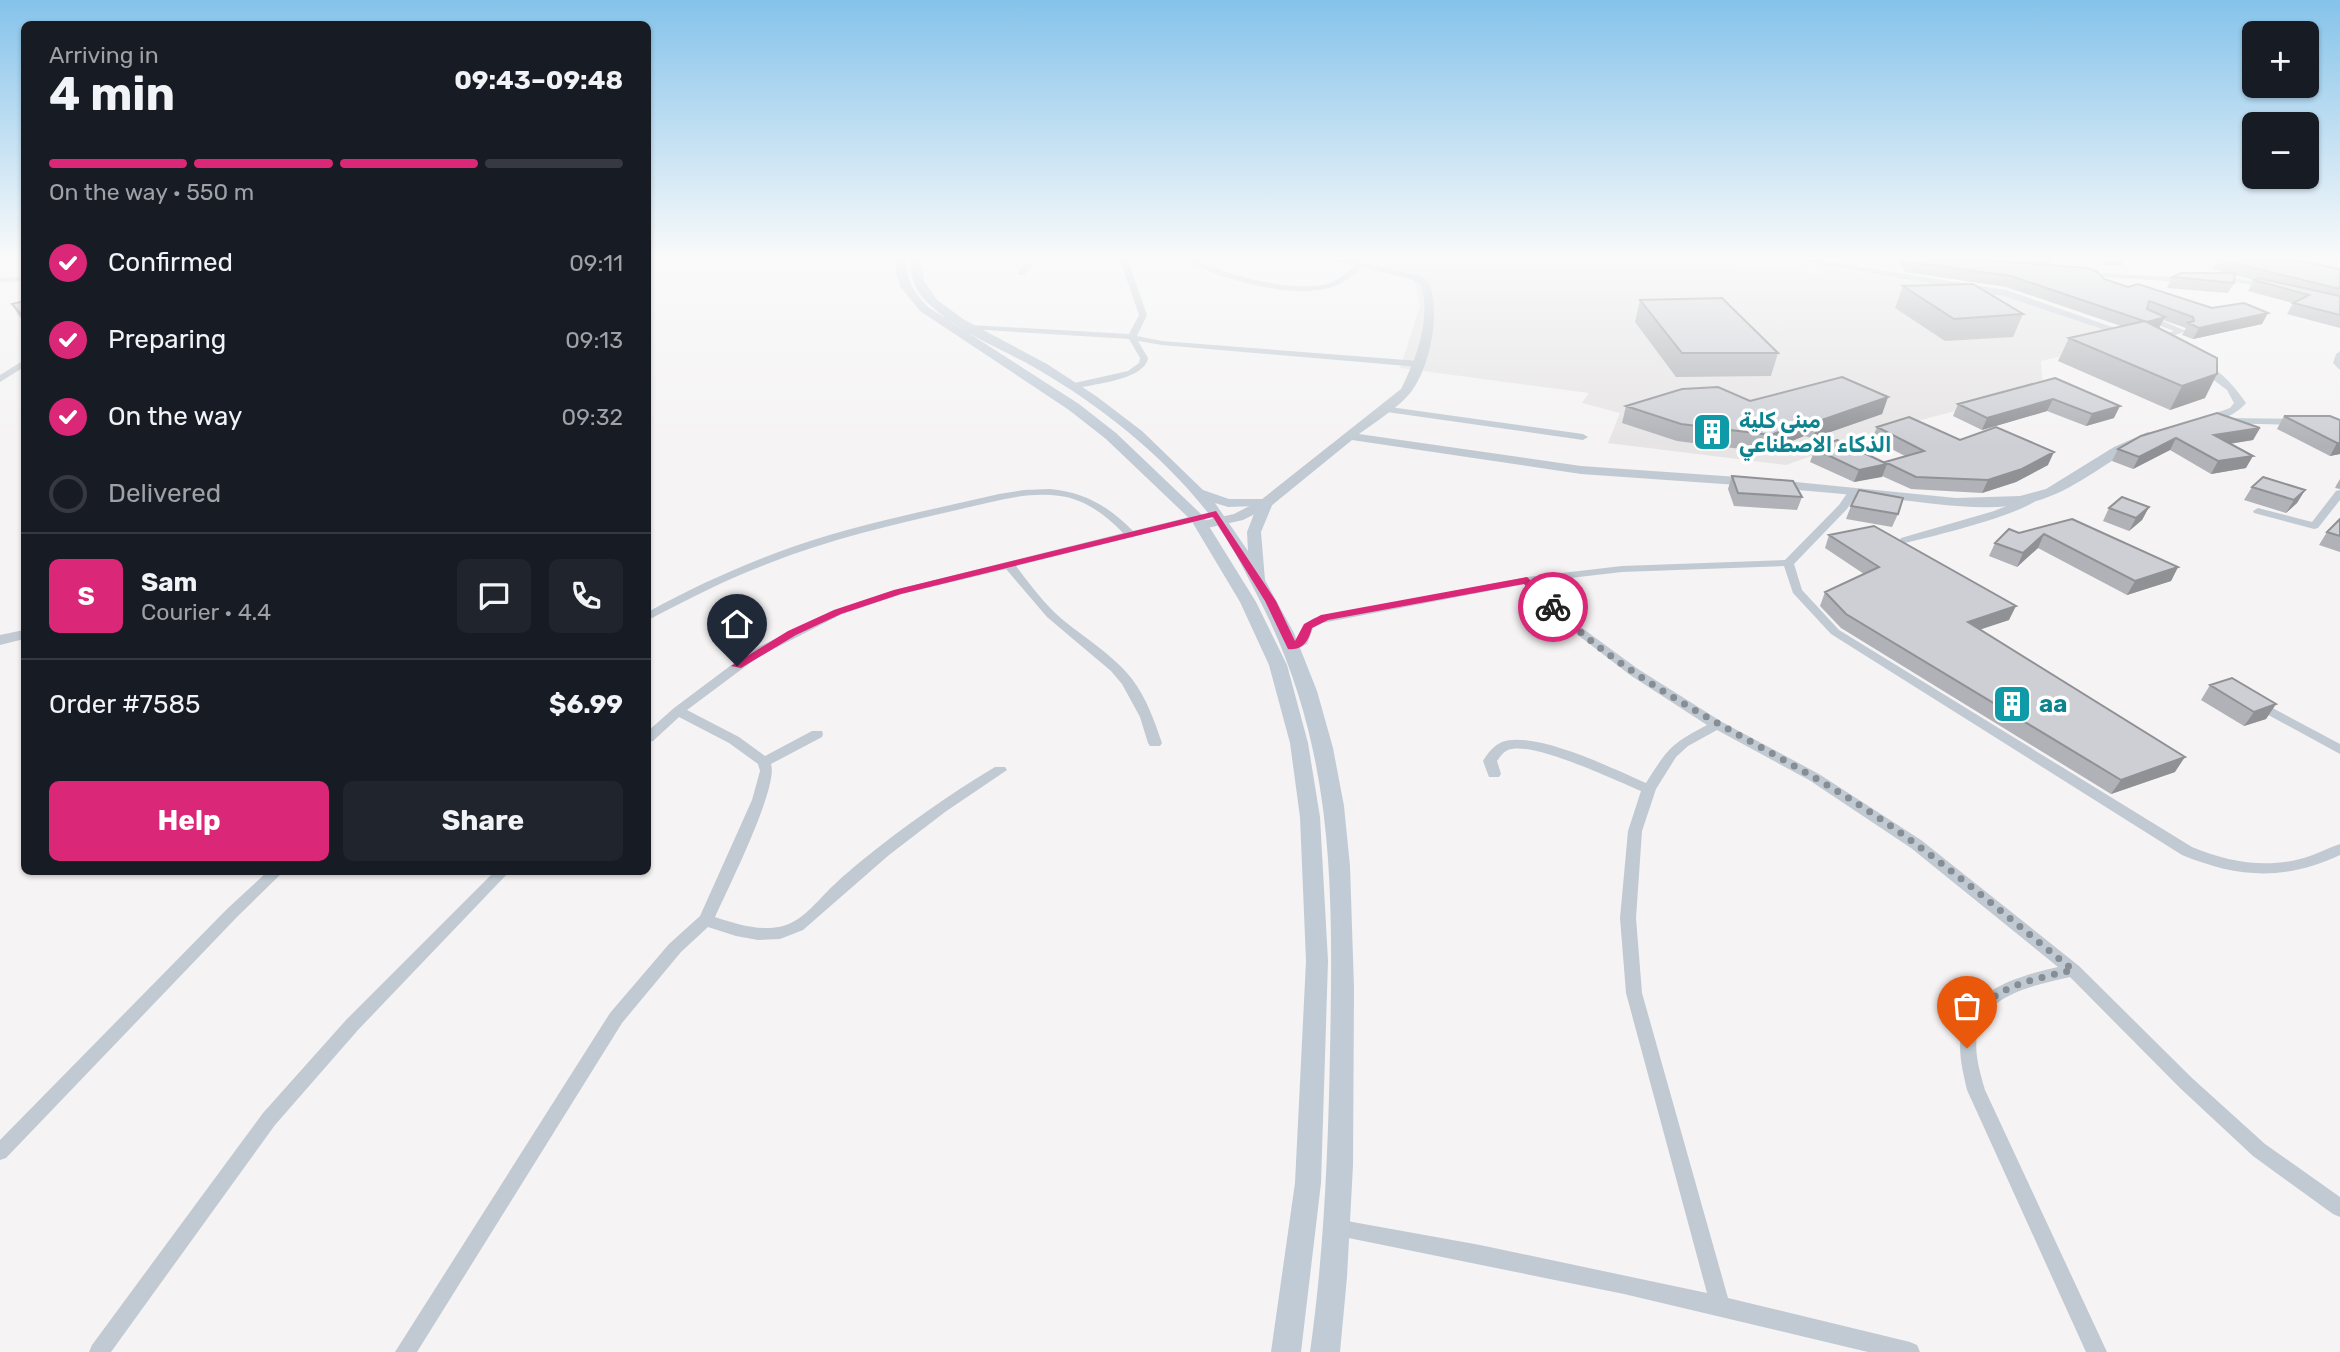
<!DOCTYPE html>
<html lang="en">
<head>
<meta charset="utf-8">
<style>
	body { margin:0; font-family:Rubik,"Noto Sans Arabic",sans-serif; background:#20242c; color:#f1f3f6; height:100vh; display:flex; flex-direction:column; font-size:26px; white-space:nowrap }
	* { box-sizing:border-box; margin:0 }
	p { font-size:23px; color:#9ea1a6 }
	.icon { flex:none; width:38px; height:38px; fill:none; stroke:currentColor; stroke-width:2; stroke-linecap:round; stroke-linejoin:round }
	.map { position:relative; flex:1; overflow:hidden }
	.side { position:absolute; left:21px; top:21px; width:630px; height:854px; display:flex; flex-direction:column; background:#171b24; border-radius:10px; box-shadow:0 2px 5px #0004 }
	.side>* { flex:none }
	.fabs { position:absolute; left:2242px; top:21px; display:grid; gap:14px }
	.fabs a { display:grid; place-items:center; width:77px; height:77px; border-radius:10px; background:#171b24; box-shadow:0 2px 5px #0004; font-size:35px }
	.pin { position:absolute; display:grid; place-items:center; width:60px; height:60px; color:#fff; margin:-72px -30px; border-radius:50% 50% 50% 0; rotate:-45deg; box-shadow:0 0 7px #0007 }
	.pin .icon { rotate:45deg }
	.courier { position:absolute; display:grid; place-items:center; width:70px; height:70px; margin:-35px; border:5px solid #db2777; border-radius:50%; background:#fff; color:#222; box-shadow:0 2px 9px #0007 }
	.summary em { font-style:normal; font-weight:700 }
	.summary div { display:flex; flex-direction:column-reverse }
	.summary { display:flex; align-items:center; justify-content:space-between; height:119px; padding:0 28px }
	h1 { font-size:46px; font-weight:700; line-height:52px }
	.bar { display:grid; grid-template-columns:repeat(4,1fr); gap:10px 7px; align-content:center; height:84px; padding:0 28px }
	.bar i { height:9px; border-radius:5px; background:#363941 }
	.bar .on { background:#db2777 }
	.bar p { grid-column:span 4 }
	.line { display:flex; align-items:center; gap:18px; padding:0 28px; border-top:2px solid #363941 }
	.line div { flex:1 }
	.round { display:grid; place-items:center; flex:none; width:74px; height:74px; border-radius:10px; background:#20242c }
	ol { padding:0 28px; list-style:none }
	li { display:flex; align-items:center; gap:21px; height:77px }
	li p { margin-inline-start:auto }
	li .icon { padding:7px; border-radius:50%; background:#db2777; color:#fff; stroke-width:4 }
	li:last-child { color:#9ea1a6 }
	li i { width:38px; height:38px; border:4px solid #363941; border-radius:50% }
	.cta { display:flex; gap:14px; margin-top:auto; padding:14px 28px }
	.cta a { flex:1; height:80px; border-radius:10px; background:#db2777; color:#fff; font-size:28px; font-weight:700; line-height:80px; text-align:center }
	.cta a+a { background:#20242c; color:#f1f3f6 }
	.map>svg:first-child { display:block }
	.education { fill:#e6e4e5 }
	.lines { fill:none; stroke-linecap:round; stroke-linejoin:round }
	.minor { fill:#c1cad2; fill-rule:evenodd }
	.tertiary { fill:#c1cad2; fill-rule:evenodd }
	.secondary { fill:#c1cbd6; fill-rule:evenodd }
	.wall { fill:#b0b2b7 }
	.shaded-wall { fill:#909195 }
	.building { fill:#cdcfd5; stroke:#909195; stroke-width:2 }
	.route { fill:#db2777 }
	.done { stroke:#868d94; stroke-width:7; stroke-dasharray:0 12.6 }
	.labels { text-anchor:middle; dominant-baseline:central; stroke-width:7; stroke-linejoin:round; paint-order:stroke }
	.far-culture-label { font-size:21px; font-weight:bold; fill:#0d838f; stroke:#fff; text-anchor:start }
	.culture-label { font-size:24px; font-weight:bold; fill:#0d838f; stroke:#fff; text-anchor:start }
</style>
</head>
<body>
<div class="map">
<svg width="2340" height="1352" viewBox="0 0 2340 1352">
	<rect width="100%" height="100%" fill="#f5f3f3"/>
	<!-- education -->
	<path class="education" d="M1306 257H1714L1751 272 1756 266 1817 273 1824 268 2005 292 2139 338 2041 361 2043 388 1883 430 1786 465 1608 443 1620 413 1582 403 1589 393 1400 368 1420 306 1415 282 1409 275Z"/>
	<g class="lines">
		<!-- minor -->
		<path class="minor" d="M1031 257H1039L1024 275H1018V271Z
			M1119 257H1127L1147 315 1137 336 1162 341 1419 361 1423 364 1419 367 1162 345 1138 341 1148 358C1145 380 1092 384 1073 389L1069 386 1070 384 1128 371 1139 363 1140 358 1129 339 970 329 966 327 970 325 1129 334 1139 315Z
			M1191 257H1198L1199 261C1228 276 1299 294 1330 283 1340 279 1349 271 1357 264L1364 266C1355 274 1344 283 1332 287 1296 299 1226 281 1193 264Z
			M2082 272 2186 278 2190 280 2186 282 2085 276H2082Z
			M2215 275 2268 284 2272 286 2268 288 2218 279H2215Z
			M24 277V281L0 282V278Z
			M2145 316H2151L2186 331 2161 340H2155V336L2174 331 2145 320Z
			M2340 351V370L2333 363 2336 354Z
			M21 362H24V367L0 382V375Z
			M1383 406 1583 434 1588 437 1583 440 1380 411 1378 409Z
			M2225 418 2298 419 2303 422 2298 425 2222 423 2220 421Z
			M1854 488 1859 491 1847 509 1794 564 1802 590 1839 630 2192 847C2228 862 2266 869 2304 858 2317 854 2328 848 2340 844V855C2284 881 2238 878 2182 855L1831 634 1793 593 1784 566 1622 572 1536 582 1578 625 1638 669 1722 722 1819 774 1921 840 2079 966 2192 1078 2265 1144 2340 1197V1217L2333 1214 2253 1156 2180 1088 2070 977C2036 985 1984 994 1977 1035 1974 1054 1980 1072 1985 1090L2107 1352H2086L1967 1090C1963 1072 1958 1054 1961 1035 1969 989 2019 976 2058 967L1911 848 1809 780 1717 730 1688 746 1676 757 1656 789 1642 831 1636 918 1642 993 1728 1298 1910 1342 1917 1345 1920 1352H1868L1624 1294 1329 1234 1327 1228 1329 1222 1336 1219 1480 1245 1707 1293 1626 993 1620 918 1628 831 1641 791C1617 781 1531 740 1508 750 1503 752 1500 757 1497 761L1501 774 1499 777H1489L1483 761C1488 753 1493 746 1502 742 1534 730 1614 769 1646 783 1668 748 1671 744 1707 725L1630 675 1570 629 1525 584 1322 623 1313 628 1307 644 1292 651 1286 647C1289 644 1293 643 1296 640 1305 632 1297 627 1314 618L1527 577 1622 566 1785 560 1839 505 1850 489Z
			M1050 489C1083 492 1109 506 1133 531L1197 515 1202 518 1201 520 1016 566C1028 582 1040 598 1054 612 1079 635 1111 652 1132 679 1147 699 1154 720 1162 743L1160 746H1150L1148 743 1140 717 1122 684 1111 671 1047 617 1006 569 902 594 842 614 758 657 687 710 739 737 765 756 812 731H822L823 734 822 737 771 764C779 787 727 890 715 917 736 924 761 932 783 926 805 920 820 897 836 883 844 875 852 869 860 862 903 827 948 795 995 767H1005L1007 770 945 812 889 855 803 930 780 939 758 940 736 936 708 927 681 952 622 1023 417 1352H395L610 1013 669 944 700 916 752 800 760 771 758 764 729 743 679 717 653 741 648 742V731L674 708 750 651 834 610 894 590 1123 533C1107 516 1085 499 1060 496 1027 491 993 502 961 509 895 524 830 539 767 564 727 579 690 598 652 618L648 619V612C695 586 744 564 795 546 862 523 931 510 999 494L1024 490Z
			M2340 490V500L2318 528 2314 529 2254 513 2253 511 2258 508 2312 522 2336 491Z
			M2036 494 2041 497C2022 515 1934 536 1905 543L1900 540 1901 538 1994 511Z
			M2265 704 2340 744V754L2261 711 2259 708Z
			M267 872H283L237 917 6 1158 0 1160V1140L227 909Z
			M494 872H509L358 1030 275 1125 111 1352H89L92 1345 263 1113 346 1020Z"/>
		<!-- tertiary -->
		<path class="tertiary" d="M1318 257H1335L1417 275 1428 281C1442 309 1430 368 1411 392 1398 408 1375 422 1359 434L1581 466 1752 478 1758 482 1752 486 1581 474 1352 440 1271 506 1243 520 1203 529 1198 528V522L1234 514 1261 500 1401 389C1417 357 1431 320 1421 285L1411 279Z
			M1776 257H1798L2006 290 2135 335 2126 337 2004 296Z
			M2195 362C2213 360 2237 389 2246 403 2236 415 2214 425 2199 423V419L2230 408 2234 403 2227 390 2195 366Z
			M2148 432 2154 436 2152 439C2113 455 2081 487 2040 500 1993 514 1940 504 1892 499 1853 495 1814 491 1775 488L1769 484 1775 480 1956 498 2020 496 2046 489 2114 447Z
			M24 630V639L0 645V635Z"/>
		<!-- secondary -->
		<path class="secondary" d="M896 257H906C905 278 913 292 928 307L1079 404 1116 433 1202 515 1256 602 1287 665 1308 743 1320 817 1328 961 1321 1183 1301 1352H1271L1295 1183 1306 961 1300 817 1290 743 1269 665 1240 602 1191 520 1106 439 1069 410 920 311 900 286 896 273Z
			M911 257H921L924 281 937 300 963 319 1047 364 1096 396 1142 431 1203 490 1229 499H1266L1273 503 1261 532 1265 580 1294 633 1317 691 1333 748 1344 806 1350 866 1354 988 1353 1165 1347 1277 1340 1352H1310C1324 1253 1328 1153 1330 1053 1333 886 1336 746 1256 593 1244 569 1231 544 1215 522 1169 460 1103 407 1037 369 1001 348 958 333 928 303 915 291 909 275 911 257ZM1215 503 1228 507 1257 506 1247 532 1248 551Z"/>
	</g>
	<!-- wall -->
	<path class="wall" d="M1896 257H2053L2049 265 2262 324 2193 339 2182 335 2186 328 2163 320 2159 328 2205 398 2170 410 2058 361 2069 338 2121 326 2006 287 1905 272Z
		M2099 257H2126L2122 266 2105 265Z
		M2192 257H2280L2340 269V328L2287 314 2293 303 2248 291 2254 280 2235 275 2234 283 2228 293 2167 288 2172 277 2228 273 2212 269 2218 258Z
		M1903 286 2023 314 2013 337 1945 341 1895 308Z
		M1640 300 1778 353 1771 376 1676 377 1635 322Z
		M24 301V322L18 315 12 304Z
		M2055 378 2114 418 2086 426 2047 411 1982 430 1953 416 1958 404Z
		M1888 397 1882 414 1813 438 1804 436 1765 452 1677 441 1622 423 1626 406 1750 401Z
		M2284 416 2340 420V454L2330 456 2277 429Z
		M1877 427 1960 440 2048 465 2016 482 1982 493 1911 489 1882 476 1854 482 1810 462 1815 449 1885 463 1905 456 1872 439Z
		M2260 428 2253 440 2230 444 2246 468 2211 474 2170 450 2133 469 2112 461 2118 449 2141 436Z
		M1732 476 1802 497 1797 510 1734 506 1728 489Z
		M2340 479V489L2335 488 2337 484Z
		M2252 487 2305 490 2297 503 2286 513 2244 500Z
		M1851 506 1898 514 1892 527 1846 519Z
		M2149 507 2142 520 2129 531 2103 521 2109 508Z
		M2072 519 2178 567 2171 581 2127 595 2038 548 2017 567 1989 556 1995 543 2019 533Z
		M2340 519V552L2319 545 2327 532Z
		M1829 535 2009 620 1980 629 2175 772 2111 794 1841 628 1820 606 1825 592 1864 574 1825 548Z
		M2210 685 2276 704 2266 719 2244 726 2201 700Z"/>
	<!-- shaded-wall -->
	<path class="shaded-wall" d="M2268 313 2262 324 2193 339 2199 328Z
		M2165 317 2159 328 2147 322Z
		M2217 374 2205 398 2170 410 2182 386Z
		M1888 397 1882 414 1813 438 1819 421Z
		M2053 399 2047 411 1982 430 1987 418Z
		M2120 406 2114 418 2086 426 2092 414Z
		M1810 419 1804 436 1765 452 1771 435Z
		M2260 428 2253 440 2207 447 2214 435Z
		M2176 438 2170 450 2133 469 2139 457Z
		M2337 443H2340V454L2330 456Z
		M2054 452 2048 465 2016 482 1982 493 1988 480Z
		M2253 456 2246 468 2211 474 2218 461Z
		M1887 464 1882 477 1854 482 1859 470Z
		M2305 490 2297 503 2286 513 2294 500Z
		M2149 507 2142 520 2129 531 2136 518Z
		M2044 534 2038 548 2017 567 2023 553Z
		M2178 567 2171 581 2127 595 2135 581Z
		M2016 606 2009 620 1961 636 1968 622Z
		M2276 704 2266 719 2244 726 2254 712Z
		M2185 757 2175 772 2111 794 2121 780Z"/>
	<!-- building -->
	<path class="building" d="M1906 257H1968L1969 259 2087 268 2096 271 2104 279 2128 287 2138 284 2212 308 2244 303 2268 313 2199 328 2188 323 2194 321 2193 317 2149 301 2147 309 2165 317 2147 322 2011 276 1909 262Z
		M2219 257H2280L2340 269V289L2217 259Z
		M2181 273H2235L2234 283 2172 277Z
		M2258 278 2340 296V315L2293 303 2309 295 2254 280Z
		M1973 284 2023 314 1954 319 1903 286Z
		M1722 298 1778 353H1682L1640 300Z
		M24 301V315H22L12 304Z
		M2145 321 2217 358V374L2182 386 2069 338Z
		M1842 377 1888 397 1819 421 1810 419 1771 435 1681 424 1626 406 1682 389 1718 387 1750 401Z
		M2055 378 2120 406 2092 414 2053 399 1987 418 1958 404Z
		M2217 413 2260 428 2214 435 2253 456 2218 461 2176 438 2139 457 2118 449 2141 436Z
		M2284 416H2330L2340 420V443H2337Z
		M1909 417 1960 440 1996 427 2054 452 2022 469 1988 480 1916 477 1885 462 1924 451 1877 427Z
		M1837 440 1887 464 1859 470 1815 449Z
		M1732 476 1793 481 1802 497 1738 493Z
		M2263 477 2305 490 2294 500 2252 487Z
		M1859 490 1903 498 1898 514 1851 506Z
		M2122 497 2149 507 2136 518 2109 508Z
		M2072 519 2178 567 2135 581 2044 534 2023 553 1995 543 2009 529 2019 533Z
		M2340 519V536L2327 532Z
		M1874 526 2016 606 1968 622 2185 757 2121 780 1846 614 1825 592 1879 567 1829 535Z
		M2232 678 2276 704 2254 712 2210 685Z"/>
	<!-- sky -->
	<linearGradient id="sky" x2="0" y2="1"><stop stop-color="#85c3ea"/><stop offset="0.58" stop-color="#fafafa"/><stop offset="1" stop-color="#fafafa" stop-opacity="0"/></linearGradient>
	<rect width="2340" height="446" fill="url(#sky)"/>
	<!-- route -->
	<path class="route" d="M1216 511 1276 601 1295 641 1304 624 1321 615 1527 577 1559 607 1550 609 1524 584 1328 620 1312 628C1309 640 1303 651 1288 649L1265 601 1213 517 901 594 841 614 796 635 741 668 731 666 788 631 834 610 894 590Z"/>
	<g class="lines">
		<!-- done -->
		<path class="done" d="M1553 607C1643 695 1760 740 1864 808 1938 856 2005 915 2073 970 2027 981 1968 990 1967 1048"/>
	</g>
	<!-- icons -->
	<defs>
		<symbol id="building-square" viewBox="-11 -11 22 22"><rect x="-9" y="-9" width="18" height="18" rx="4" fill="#0f9aa8" stroke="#fff"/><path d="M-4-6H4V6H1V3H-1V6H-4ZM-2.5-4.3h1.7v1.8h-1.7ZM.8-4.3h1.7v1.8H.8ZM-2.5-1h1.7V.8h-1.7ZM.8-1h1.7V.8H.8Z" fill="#fff"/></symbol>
	</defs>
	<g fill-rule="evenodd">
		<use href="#building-square" x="1690" y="410" width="44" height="44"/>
		<use href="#building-square" x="1990" y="682" width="44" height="44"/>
	</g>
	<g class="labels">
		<!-- far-culture labels -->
		<g class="far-culture-label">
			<text x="1739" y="420">مبنى كلية<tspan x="1739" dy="24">الذكاء الاصطناعي</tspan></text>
		</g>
		<!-- culture labels -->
		<g class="culture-label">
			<text x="2039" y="704">aa</text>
		</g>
	</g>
</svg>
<div class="fabs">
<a>+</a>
<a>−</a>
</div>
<div class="pin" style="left:1967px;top:1048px;background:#ea580c"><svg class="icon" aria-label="bag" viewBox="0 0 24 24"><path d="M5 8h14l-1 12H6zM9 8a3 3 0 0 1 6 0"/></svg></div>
<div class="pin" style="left:737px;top:666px;background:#1f2937"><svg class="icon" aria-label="home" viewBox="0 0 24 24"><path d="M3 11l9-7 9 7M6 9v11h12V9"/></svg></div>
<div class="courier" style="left:1553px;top:607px"><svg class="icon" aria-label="bike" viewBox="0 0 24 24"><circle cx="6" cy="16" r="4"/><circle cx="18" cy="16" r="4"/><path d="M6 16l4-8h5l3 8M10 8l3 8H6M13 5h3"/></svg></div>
<section class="side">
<div class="summary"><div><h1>4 min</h1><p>Arriving in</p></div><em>09:43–09:48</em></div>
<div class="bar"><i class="on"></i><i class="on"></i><i class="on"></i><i></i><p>On the way · 550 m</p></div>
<ol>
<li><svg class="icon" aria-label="check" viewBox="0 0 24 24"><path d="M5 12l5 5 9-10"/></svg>Confirmed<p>09:11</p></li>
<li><svg class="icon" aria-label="check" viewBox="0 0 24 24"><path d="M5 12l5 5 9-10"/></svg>Preparing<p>09:13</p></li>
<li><svg class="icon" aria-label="check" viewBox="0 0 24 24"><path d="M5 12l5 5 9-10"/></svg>On the way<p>09:32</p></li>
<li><i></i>Delivered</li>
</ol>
<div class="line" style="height:126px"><b class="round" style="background:#db2777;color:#fff">S</b><div><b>Sam</b><p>Courier · 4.4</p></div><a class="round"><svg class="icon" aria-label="chat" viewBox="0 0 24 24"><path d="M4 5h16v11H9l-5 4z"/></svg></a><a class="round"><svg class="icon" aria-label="phone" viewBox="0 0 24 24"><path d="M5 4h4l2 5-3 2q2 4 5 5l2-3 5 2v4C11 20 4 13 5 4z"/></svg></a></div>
<div class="line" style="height:91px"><div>Order #7585</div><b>$6.99</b></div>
<div class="cta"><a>Help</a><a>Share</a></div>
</section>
</div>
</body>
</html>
